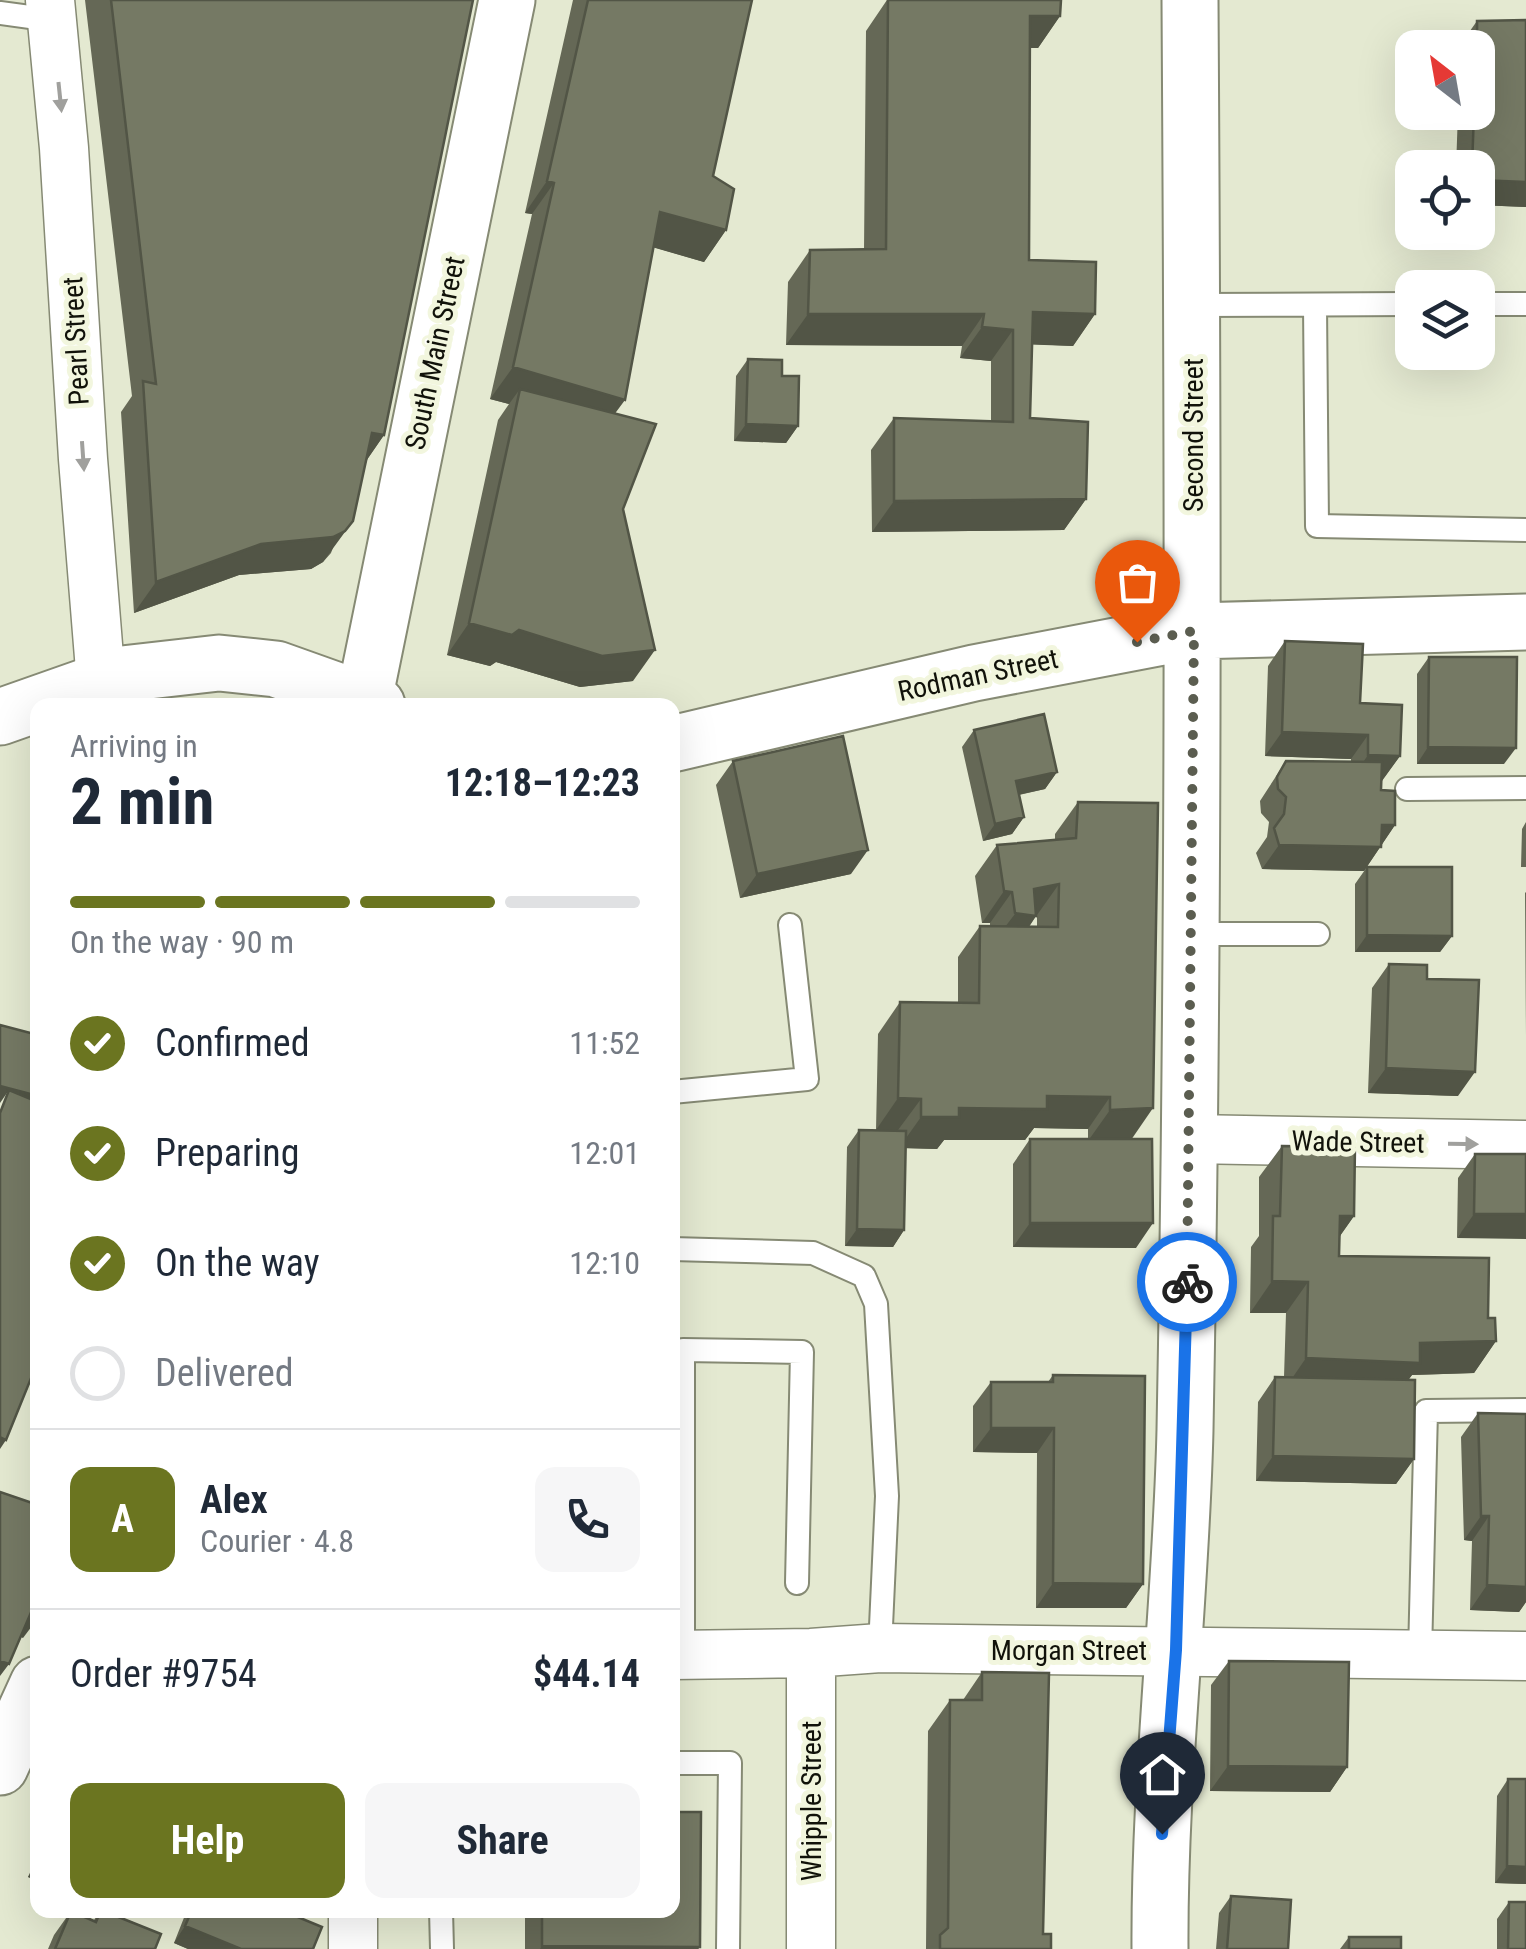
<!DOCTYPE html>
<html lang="en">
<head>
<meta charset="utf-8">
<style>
	body { margin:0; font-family:"Roboto Condensed",sans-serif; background:#f6f6f7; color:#1f2937; height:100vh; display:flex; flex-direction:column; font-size:38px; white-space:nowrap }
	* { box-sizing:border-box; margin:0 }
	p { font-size:32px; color:#747a83 }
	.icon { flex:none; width:55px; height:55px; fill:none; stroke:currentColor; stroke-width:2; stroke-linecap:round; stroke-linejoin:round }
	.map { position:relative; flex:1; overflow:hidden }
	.panel { position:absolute; left:30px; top:698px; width:650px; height:1220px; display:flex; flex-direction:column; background:#fff; border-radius:20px; box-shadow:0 10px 40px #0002 }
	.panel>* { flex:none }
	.needle { width:65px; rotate:329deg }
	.controls { position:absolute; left:1395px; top:30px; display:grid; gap:20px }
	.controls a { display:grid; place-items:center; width:100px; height:100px; border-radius:20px; background:#fff; box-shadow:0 10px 40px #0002; font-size:50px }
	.pin { position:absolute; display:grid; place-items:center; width:85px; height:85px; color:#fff; margin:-102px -42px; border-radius:50% 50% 50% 0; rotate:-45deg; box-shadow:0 0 10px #0007 }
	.pin .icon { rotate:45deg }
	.courier { position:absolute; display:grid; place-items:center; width:100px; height:100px; margin:-50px; border:8px solid #1a73e8; border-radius:50%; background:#fff; color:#222; box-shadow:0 2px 12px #0007 }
	.headline em { font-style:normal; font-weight:700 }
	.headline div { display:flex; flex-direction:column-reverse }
	.headline { display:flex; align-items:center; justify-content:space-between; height:170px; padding:0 40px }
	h1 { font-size:65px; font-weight:700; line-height:75px }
	.bar { display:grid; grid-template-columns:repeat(4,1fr); gap:15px 10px; align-content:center; height:120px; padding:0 40px }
	.bar i { height:12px; border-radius:8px; background:#e0e1e3 }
	.bar .on { background:#6b7520 }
	.bar p { grid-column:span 4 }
	.line { display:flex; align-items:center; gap:25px; padding:0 40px; border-top:2px solid #e0e1e3 }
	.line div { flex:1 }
	.round { display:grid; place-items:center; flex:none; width:105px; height:105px; border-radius:20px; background:#f6f6f7 }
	ol { padding:0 40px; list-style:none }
	li { display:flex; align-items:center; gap:30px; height:110px }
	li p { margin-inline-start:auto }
	li .icon { padding:10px; border-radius:50%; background:#6b7520; color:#fff; stroke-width:4 }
	li:last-child { color:#747a83 }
	li i { width:55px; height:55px; border:5px solid #e0e1e3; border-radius:50% }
	.primary-button { display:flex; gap:20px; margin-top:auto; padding:20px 40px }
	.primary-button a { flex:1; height:115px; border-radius:20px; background:#6b7520; color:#fff; font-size:40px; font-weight:700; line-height:115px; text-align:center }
	.primary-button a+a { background:#f6f6f7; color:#1f2937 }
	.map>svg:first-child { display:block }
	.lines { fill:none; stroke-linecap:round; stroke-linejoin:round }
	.lane-casing { stroke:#868a74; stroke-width:26 }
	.street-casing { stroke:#868a74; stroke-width:51 }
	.secondary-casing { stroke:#868a74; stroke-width:59 }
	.lane { stroke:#fff; stroke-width:22 }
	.street { stroke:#fff; stroke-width:48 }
	.secondary { stroke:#fff; stroke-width:55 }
	.wall { fill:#656856; fill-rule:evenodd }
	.shaded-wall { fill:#525546 }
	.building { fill:#757964; stroke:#525546; stroke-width:2.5 }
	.oneway { fill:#a0a09d }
	.done { stroke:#5b5d50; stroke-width:10; stroke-dasharray:0 18 }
	.route { stroke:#1a73e8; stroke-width:12 }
	.labels { text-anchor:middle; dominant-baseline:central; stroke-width:10; stroke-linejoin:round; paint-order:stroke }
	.street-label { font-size:28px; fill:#11120a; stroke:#f2f6de }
</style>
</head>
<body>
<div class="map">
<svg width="1526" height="1949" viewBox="0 0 1526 1949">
	<rect width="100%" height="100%" fill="#e4e9d1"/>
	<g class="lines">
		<defs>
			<path id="lane" d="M0 13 52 20
				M1478 304H1526
				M1192 305 1412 304
				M1315 305 1317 526 1526 530
				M1407 789 1526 788
				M1192 934H1318
				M672 1092 807 1079 790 925
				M672 1249 813 1253 864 1276 876 1304 887 1496 880 1648
				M1420 1654 1426 1411 1526 1410
				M683 1655V1350L802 1352 797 1583
				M672 1763H730L728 1949
				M441 1910 442 1949"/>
			<path id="street" d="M50 0 64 148 83 459 101 682
				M1190 1139 1526 1145
				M672 1655 811 1653 880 1648 1526 1656
				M353 1949V1910
				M811 1949V1653"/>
			<path id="secondary" d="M363 705 507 0
				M0 717 122 674 219 663 276 669 377 705
				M672 744 974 673 1194 631 1526 622
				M0 1767 38 1684
				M1160 1949C1159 1776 1181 1604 1185 1430 1194 954 1193 477 1190 0"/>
		</defs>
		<!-- lane casing -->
		<use href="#lane" class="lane-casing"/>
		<!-- street casing -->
		<use href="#street" class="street-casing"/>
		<!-- secondary casing -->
		<use href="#secondary" class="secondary-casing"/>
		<!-- lane -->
		<use href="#lane" class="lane"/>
		<!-- street -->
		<use href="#street" class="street"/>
		<!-- secondary -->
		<use href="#secondary" class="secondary"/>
	</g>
	<!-- wall -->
	<path class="wall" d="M85 0H473L384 435 366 461 331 553 323 562 311 569 239 575 134 613 121 412 132 396Z
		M573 0H752L713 176 726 230 704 262 653 247 615 414 623 509 633 681 580 687 496 662 490 666 447 655 498 420 509 404 490 399 532 214 525 213Z
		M887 0 1060 16 1038 48H1030L1029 260 1095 314 1073 346 1032 344 1030 418 1086 499 1064 530 872 532 871 450 894 418 991 421V361L960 358 962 346 786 345 788 282 810 250H864L866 31Z
		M1526 20V207L1478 205V168H1456L1458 112H1478V48H1460V45L1477 21Z
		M748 359 782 376 798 426 786 443 734 441 736 376Z
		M1285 641 1360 703 1400 756 1382 780 1381 790 1395 825 1364 871 1262 869 1256 853 1267 837 1269 822 1261 813 1260 801 1286 761 1351 762V759L1265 756 1268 666Z
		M1429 657 1504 764H1417V674Z
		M974 730 1057 772 1045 789 1019 795 1024 817 1012 834 983 841 962 747Z
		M733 761 851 874 740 898 716 785Z
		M1078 802 1132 1139 1136 1248 1013 1247V1164L1030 1139H1088V1129L1034 1128 1025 1140H944L937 1149 906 1148 904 1230 893 1247 845 1246 847 1147 859 1130H876L878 1034 900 1002 958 1003V957L980 926H990V923H982L975 876 997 845 1055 840V834ZM1037 915V927H1029L1036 916Z
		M1526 822V867H1521L1522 829Z
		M1367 867 1452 936 1440 952H1355V884Z
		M1526 892V1036L1525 893Z
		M1389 964 1427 979 1458 1096 1368 1093 1372 988Z
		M1282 1146 1354 1216 1340 1236 1339 1256 1488 1318 1496 1341 1474 1373 1412 1375 1408 1380 1414 1459 1396 1484 1256 1481 1258 1402 1275 1377H1284L1286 1313H1250L1251 1247 1259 1236V1177Z
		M1475 1154H1526L1457 1238 1458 1178Z
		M1053 1375 1143 1584 1126 1608H1036L1037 1453 973 1452V1406L991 1382H1048Z
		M1478 1413 1526 1414V1602L1519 1612 1470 1610 1472 1541 1464 1540 1461 1437Z
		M1229 1661 1347 1767 1330 1792 1210 1791 1211 1685Z
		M982 1672 1043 1934 1051 1949H926L928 1731 950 1700H963Z
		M1508 1779H1526V1884L1495 1883 1497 1796Z
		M38 1855V1881L28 1877Z
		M1231 1896 1288 1949H1216L1219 1913Z
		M1509 1902 1526 1949H1497V1919Z
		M101 1910 155 1949H48L54 1935 71 1911 94 1920Z
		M187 1910H281L313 1949H188L174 1943Z
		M525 1910H672L700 1947 698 1949H525Z
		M1349 1937 1401 1949H1340Z"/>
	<!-- shaded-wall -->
	<path class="shaded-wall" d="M1030 16H1060L1038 48H1008Z
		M1478 180 1526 182V207L1478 205Z
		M547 181 554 183 532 214 525 213Z
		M660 212 726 230 704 262 638 243Z
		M1033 312 1095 314 1073 346 1013 344Z
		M808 314H984L962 346 786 345Z
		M982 327 1013 330 991 361 960 358Z
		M513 367 625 400 602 431 520 389 509 404 490 399Z
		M746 424 798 426 786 443 734 441Z
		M372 433 384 435 362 467Z
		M1086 499 1064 530 872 532 894 501Z
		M353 521 323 562 311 569 239 575 134 613 156 582 261 544Z
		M469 623 519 630 655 650 633 681 580 687 496 662 490 666 447 655Z
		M1282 732 1368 735 1351 759 1265 756Z
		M1428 747 1516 748 1504 764H1417Z
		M1368 755 1400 756 1382 781 1351 780Z
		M1057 772 1045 789 1004 798 1016 781Z
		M1024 817 1012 834 983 841 995 824Z
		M1382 825H1395L1364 871 1262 869 1279 845Z
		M868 850 851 874 740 898 757 874Z
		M1059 884 1037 915 1034 916H1036L1014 948 992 944 1034 889Z
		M1004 891 1012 892 990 923H982Z
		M1367 935 1452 936 1440 952H1355Z
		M1386 1068 1475 1072 1458 1096 1368 1093Z
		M0 1086 38 1096V1125L9 1090 0 1103Z
		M1047 1096 1110 1097 1088 1129 1034 1128 1025 1140H944L937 1149 899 1148 921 1117 959 1108Z
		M898 1098 921 1099 898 1130H876Z
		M1153 1108 1131 1140 1088 1141 1110 1110Z
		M1474 1214H1526V1239L1457 1238Z
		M1340 1216H1354L1332 1247Z
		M1030 1223H1153L1136 1248 1013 1247Z
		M857 1229 904 1230 893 1247 845 1246Z
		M1272 1281 1308 1282 1286 1313H1250Z
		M1496 1341 1474 1373 1412 1375 1398 1394 1284 1390 1306 1358 1420 1343Z
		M991 1428H1054L1037 1453 973 1452Z
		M0 1437 6 1440 0 1449Z
		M1273 1456 1414 1459 1396 1484 1256 1481Z
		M1481 1516H1489L1472 1541 1464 1540Z
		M1053 1583 1143 1584 1126 1608H1036Z
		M1487 1585 1526 1587V1602L1519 1612 1470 1610Z
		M35 1603 38 1604V1618L23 1638 13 1634Z
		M0 1661 9 1664 0 1676Z
		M1228 1766 1347 1767 1330 1792 1210 1791Z
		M38 1863V1881L28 1877Z
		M1507 1866 1526 1867V1884L1495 1883Z
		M104 1910H127L122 1917Z
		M185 1926 241 1949H188L174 1943Z
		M542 1946 700 1947 698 1949H540Z"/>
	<!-- building -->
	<path class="building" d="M111 0H473L384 435 372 433 353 521 345 531 333 537 261 544 156 582 143 381 156 384Z
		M588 0H752L713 176 734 189 726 230 660 212 625 400 513 367 554 183 547 181Z
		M888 0H1061L1060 16H1030L1029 260 1096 262 1095 314 1033 312 1030 418 1088 422 1086 499 894 501V418L1013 422V330L982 327 984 314H808L810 250 886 249Z
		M1526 20V182L1478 180V168H1472L1474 112H1478L1477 21Z
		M748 359 782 360V376H799L798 426 746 424Z
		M520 389 656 424 623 509 655 650 602 656 519 630 512 635 469 623Z
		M1285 641 1363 644 1360 703 1402 705 1400 756 1368 755V735L1282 732Z
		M1429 657H1517L1516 748 1428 747Z
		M1044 714 1057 772 1016 781 1024 817 995 824 974 730Z
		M843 736 868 850 757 874 733 761Z
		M1286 761 1382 762 1381 790 1395 791V825H1382L1381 847 1279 845 1274 828 1284 814 1286 797 1278 789 1277 777Z
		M1078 802 1158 803 1153 1108 1110 1110V1097L1047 1096V1109L959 1108V1117H921V1099L898 1098 900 1002 979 1003 980 926 1058 927 1059 884 1034 889 1036 916 1015 913 1012 892 1004 891 997 845 1076 838Z
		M1367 867H1452V936L1367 935Z
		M1389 964 1427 965V979L1479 980 1475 1072 1386 1068Z
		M0 1025 38 1035V1096L0 1086Z
		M9 1090 38 1102V1361L6 1440 0 1437V1113Z
		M859 1130 906 1131 904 1230 857 1229Z
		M1030 1139H1152L1153 1223H1030Z
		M1282 1146 1355 1147 1354 1216H1340L1339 1256 1489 1258 1488 1318H1495L1496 1341 1420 1343V1363L1306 1358 1308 1282 1272 1281 1273 1216H1280Z
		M1475 1154H1526V1214H1474Z
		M1053 1375 1145 1376 1143 1584 1053 1583 1054 1428H991V1382H1053Z
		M1275 1377 1415 1380 1414 1459 1273 1456Z
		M1478 1413 1526 1414V1587L1487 1585 1489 1516H1481Z
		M0 1492 38 1505V1604L35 1603 9 1664 0 1661Z
		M1229 1661 1349 1662 1347 1767 1228 1766Z
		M982 1672 1049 1673 1043 1934H1051V1949H940V1935L948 1928 950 1700H982Z
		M1508 1779H1526V1867L1507 1866Z
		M672 1812H701L700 1947 542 1946V1910H672Z
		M1231 1896 1291 1900 1288 1949H1227Z
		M1509 1902H1526V1949H1508Z
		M101 1910 161 1934 155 1949H55L71 1911 96 1922Z
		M192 1910H281L322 1927 313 1949H241L185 1926Z
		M1349 1937H1401V1949H1349Z"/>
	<!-- one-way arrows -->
	<defs><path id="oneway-solid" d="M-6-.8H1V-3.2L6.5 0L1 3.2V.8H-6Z" transform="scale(2.5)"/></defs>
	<g class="oneway">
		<use href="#oneway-solid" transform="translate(60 97) rotate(84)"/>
		<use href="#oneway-solid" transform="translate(83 456) rotate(86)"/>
		<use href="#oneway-solid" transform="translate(1463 1144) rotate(1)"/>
	</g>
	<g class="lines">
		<!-- done -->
		<path class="done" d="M1137 642 1194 631 1187 1282"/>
		<!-- route -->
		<path class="route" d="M1162 1834 1176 1650 1187 1282"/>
	</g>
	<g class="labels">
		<!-- street labels -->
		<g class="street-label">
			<text transform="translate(76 341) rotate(-93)">Pearl Street</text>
			<text transform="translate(435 353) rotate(-78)">South Main Street</text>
			<text transform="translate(1193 435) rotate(-90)">Second Street</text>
			<text transform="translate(978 675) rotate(-12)">Rodman Street</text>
			<text transform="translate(1358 1142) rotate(1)">Wade Street</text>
			<text x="1069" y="1650">Morgan Street</text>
			<text transform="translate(811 1801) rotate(-90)">Whipple Street</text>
		</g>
	</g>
</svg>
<div class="controls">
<a><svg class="needle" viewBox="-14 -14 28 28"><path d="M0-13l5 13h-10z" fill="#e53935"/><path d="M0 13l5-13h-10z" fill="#747a83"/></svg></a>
<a><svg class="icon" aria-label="locate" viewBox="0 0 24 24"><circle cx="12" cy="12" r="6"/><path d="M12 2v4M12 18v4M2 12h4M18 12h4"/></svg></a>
<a><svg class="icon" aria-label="layers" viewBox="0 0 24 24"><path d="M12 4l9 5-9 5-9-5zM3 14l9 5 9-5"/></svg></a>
</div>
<div class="pin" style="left:1137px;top:642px;background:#ea580c"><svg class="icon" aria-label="bag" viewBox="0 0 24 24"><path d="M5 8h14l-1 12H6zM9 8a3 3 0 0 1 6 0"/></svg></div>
<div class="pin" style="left:1162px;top:1834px;background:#1f2937"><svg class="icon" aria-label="home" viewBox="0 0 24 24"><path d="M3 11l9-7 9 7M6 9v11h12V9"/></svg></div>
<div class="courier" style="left:1187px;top:1282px"><svg class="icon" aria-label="bike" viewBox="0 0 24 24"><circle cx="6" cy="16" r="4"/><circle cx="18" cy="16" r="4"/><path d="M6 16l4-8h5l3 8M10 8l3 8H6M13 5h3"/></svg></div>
<section class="panel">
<div class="headline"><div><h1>2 min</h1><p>Arriving in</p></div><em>12:18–12:23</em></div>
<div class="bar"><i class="on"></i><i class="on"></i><i class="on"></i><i></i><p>On the way · 90 m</p></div>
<ol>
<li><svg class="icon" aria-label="check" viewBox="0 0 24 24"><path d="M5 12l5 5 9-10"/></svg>Confirmed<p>11:52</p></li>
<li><svg class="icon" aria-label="check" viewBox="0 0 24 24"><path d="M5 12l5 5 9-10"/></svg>Preparing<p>12:01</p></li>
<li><svg class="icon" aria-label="check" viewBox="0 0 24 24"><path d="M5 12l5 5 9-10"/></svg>On the way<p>12:10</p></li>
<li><i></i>Delivered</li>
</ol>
<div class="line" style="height:180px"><b class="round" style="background:#6b7520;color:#fff">A</b><div><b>Alex</b><p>Courier · 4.8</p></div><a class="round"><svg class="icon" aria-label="phone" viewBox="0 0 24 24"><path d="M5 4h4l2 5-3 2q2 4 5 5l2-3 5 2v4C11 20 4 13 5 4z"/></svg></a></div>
<div class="line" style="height:130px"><div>Order #9754</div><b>$44.14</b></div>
<div class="primary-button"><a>Help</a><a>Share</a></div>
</section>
</div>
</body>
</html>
